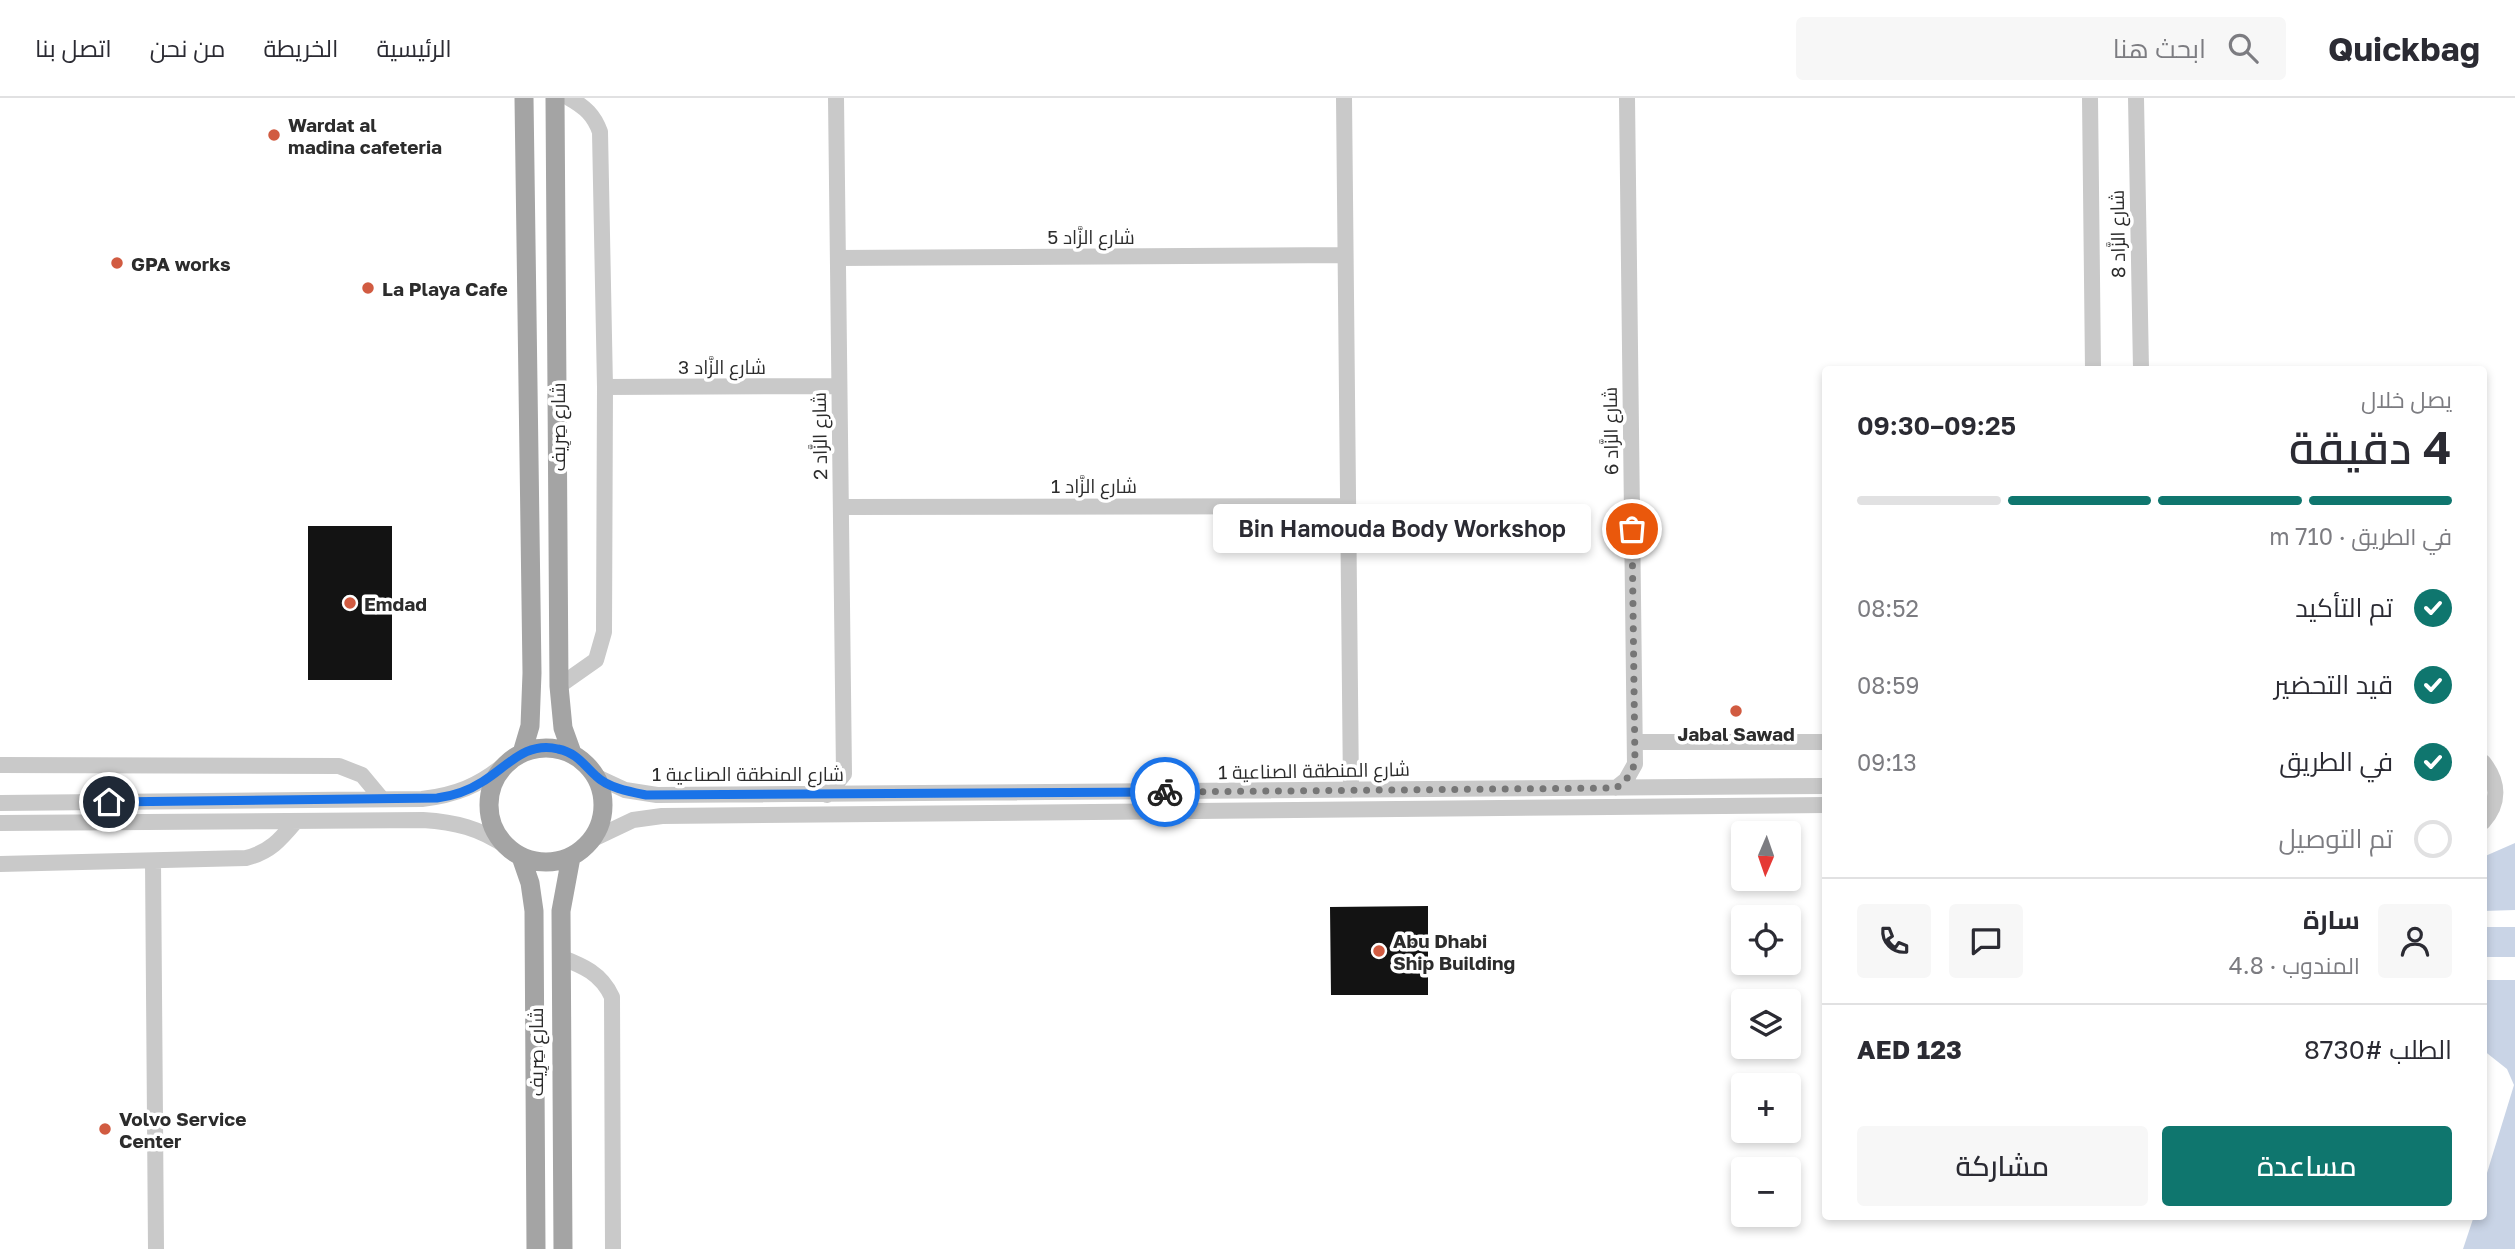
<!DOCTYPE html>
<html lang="ar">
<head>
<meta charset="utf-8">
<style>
	body { margin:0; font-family:"Golos Text",Cairo,sans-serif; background:#f7f7f7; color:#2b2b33; direction:rtl; height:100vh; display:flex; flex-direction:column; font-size:26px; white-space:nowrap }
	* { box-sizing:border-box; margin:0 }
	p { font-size:23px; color:#7c7c81 }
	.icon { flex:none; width:38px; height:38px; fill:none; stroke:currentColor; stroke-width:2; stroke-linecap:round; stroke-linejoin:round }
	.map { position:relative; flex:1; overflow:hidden; direction:ltr }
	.details { position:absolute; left:1822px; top:268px; width:665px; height:854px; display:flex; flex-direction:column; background:#fff; border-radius:7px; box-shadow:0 4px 10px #0003; direction:rtl }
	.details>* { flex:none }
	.needle { width:46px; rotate:182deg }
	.controls { position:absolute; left:1731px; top:723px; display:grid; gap:14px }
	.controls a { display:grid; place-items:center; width:70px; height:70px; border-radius:7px; background:#fff; box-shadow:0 4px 10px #0003; font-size:35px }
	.pin { position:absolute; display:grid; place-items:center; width:60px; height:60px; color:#fff; margin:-30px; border:4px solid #fff; border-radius:50%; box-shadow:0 2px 7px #0007 }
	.courier { position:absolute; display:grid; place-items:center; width:70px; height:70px; margin:-35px; border:5px solid #1a73e8; border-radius:50%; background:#fff; color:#222; box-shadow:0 2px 9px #0007 }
	.bubble { position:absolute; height:49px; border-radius:7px; background:#fff; box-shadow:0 4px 10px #0003; font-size:23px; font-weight:600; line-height:49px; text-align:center; direction:rtl }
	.overview em { font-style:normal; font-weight:600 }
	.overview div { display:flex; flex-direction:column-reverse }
	.overview { display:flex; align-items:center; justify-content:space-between; height:119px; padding:0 35px }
	h1 { font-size:46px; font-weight:600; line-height:52px }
	.bar { display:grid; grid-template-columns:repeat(4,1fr); gap:10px 7px; align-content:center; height:84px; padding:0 35px }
	.bar i { height:9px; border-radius:5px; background:#e1e1e2 }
	.bar .current { background:#0f766e }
	.bar p { grid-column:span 4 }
	.line { display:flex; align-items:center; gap:18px; padding:0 35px; border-top:2px solid #e1e1e2 }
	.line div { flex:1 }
	.round { display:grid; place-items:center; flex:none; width:74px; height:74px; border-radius:7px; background:#f7f7f7 }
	ol { padding:0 35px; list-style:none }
	li { display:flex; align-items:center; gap:21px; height:77px }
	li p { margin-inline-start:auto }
	li .icon { padding:7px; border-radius:50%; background:#0f766e; color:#fff; stroke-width:4 }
	li:last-child { color:#7c7c81 }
	li i { width:38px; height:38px; border:4px solid #e1e1e2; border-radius:50% }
	.action { display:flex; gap:14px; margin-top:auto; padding:14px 35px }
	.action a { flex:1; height:80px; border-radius:7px; background:#0f766e; color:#fff; font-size:28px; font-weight:600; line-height:80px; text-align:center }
	.action a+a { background:#f7f7f7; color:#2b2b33 }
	header { display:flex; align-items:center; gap:42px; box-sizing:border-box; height:98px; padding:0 35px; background:#fff; border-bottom:2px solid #e1e1e2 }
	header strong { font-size:33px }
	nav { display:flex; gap:38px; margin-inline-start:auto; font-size:24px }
	.search { width:490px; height:63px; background:#f7f7f7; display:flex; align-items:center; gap:18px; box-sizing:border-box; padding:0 24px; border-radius:7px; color:#7c7c81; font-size:26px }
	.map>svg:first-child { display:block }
	.water { fill:#c9d4e6 }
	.building { fill:#131313 }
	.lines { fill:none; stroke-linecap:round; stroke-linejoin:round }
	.minor { stroke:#c9c9c9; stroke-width:16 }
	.major { stroke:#a4a4a4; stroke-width:19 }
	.done { stroke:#767676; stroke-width:7; stroke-dasharray:0 12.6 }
	.route { stroke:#1a73e8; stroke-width:9 }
	.poi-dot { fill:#d15b41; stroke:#fff; stroke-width:2.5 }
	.labels { text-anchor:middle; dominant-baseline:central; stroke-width:7; stroke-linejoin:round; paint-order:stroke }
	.poi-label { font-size:19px; font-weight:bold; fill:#2c2c2c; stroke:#fff; text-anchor:start }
	.street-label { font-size:19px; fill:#2c2c2c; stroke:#fff }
</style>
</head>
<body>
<header>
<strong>Quickbag</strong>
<div class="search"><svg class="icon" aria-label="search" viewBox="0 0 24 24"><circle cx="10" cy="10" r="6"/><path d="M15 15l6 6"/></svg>ابحث هنا</div>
<nav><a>الرئيسية</a><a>الخريطة</a><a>من نحن</a><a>اتصل بنا</a></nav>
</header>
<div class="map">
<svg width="2515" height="1151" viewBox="0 0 2515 1151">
	<rect width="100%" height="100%" fill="#fff"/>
	<!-- water -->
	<path class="water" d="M2515 745V812L2483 813V759Z
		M2483 829H2515V859H2483Z
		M2483 882H2515V1151H2463L2474 1118H2483V1088L2514 987 2507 971 2483 952Z"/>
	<!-- building -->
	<path class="building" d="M308 428H392V582H308Z
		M1428 808V897H1331L1330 809Z"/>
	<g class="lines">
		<!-- minor -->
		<path class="minor" d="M1344 0 1351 692
			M2090 0 2093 271
			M2136 0 2141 271
			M838 160 1345 157
			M605 289 839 288
			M841 409 1347 408
			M559 588 596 562 604 534 605 289 600 34C594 17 585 9 569 0
			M1635 644H1825
			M2483 664C2499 684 2500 705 2483 724
			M0 667 339 668 362 677 382 701
			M597 679 625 692 657 697 1825 688
			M1616 690 1626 682 1635 666 1627 0
			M827 697 844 676 836 0
			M0 705 422 701C456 697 478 688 504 667
			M0 725 423 722C455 724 480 730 507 749
			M593 741 633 722 662 718 1825 707
			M153 763 156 1151
			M0 766 246 760C270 754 280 742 296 723
			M560 859C583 868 601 875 612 899L613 1151"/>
		<!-- major -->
		<path class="major" d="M555 0 559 588 563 630 572 655
			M489 707a57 57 0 1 1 114 0a57 57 0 1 1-114 0Z
			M522 655 530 628 532 575 524 0
			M521 759 530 785 534 813 536 1151
			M563 1151 561 813 571 759"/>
	</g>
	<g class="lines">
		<!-- done -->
		<path class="done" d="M1165 694 1616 690 1626 682 1635 666 1632 431"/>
		<!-- route -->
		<path class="route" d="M109 704 437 700C453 698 468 693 482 684 507 669 525 643 558 651 577 655 583 666 596 678 608 690 631 694 646 697L1165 694"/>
	</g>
	<!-- markers -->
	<g class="poi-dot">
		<circle cx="274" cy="37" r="7"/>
		<circle cx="117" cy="165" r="7"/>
		<circle cx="368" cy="190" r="7"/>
		<circle cx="350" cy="505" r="7"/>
		<circle cx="1736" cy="613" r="7"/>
		<circle cx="1379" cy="853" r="7"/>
		<circle cx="105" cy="1031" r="7"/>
	</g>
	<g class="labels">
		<!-- poi labels -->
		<g class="poi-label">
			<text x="288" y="26">Wardat al<tspan x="288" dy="22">madina cafeteria</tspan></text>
			<text x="131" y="165">GPA works</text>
			<text x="382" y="190">La Playa Cafe</text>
			<text x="364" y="505">Emdad</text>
			<text x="1736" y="635" text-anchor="middle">Jabal Sawad</text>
			<text x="1393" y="842">Abu Dhabi<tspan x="1393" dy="22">Ship Building</tspan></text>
			<text x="119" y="1020">Volvo Service<tspan x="119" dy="22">Center</tspan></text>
		</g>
		<!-- street labels -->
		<g class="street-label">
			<text transform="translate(2117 136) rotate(-91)">شارع الزَّاد 8</text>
			<text x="1091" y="138">شارع الزَّاد 5</text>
			<text x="722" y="268">شارع الزَّاد 3</text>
			<text transform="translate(557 329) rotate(-90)">شارع صِرِيف</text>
			<text transform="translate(1610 333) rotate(-91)">شارع الزَّاد 6</text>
			<text transform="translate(819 338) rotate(-91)">شارع الزَّاد 2</text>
			<text x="1094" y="387">شارع الزَّاد 1</text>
			<text transform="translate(1314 672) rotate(-1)">شارع المنطقة الصناعية 1</text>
			<text x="748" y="675">شارع المنطقة الصناعية 1</text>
			<text transform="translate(535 954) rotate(-90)">شارع صِرِيف</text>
		</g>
	</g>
</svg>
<div class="controls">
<a><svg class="needle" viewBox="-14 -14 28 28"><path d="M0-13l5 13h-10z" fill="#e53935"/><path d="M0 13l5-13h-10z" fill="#7c7c81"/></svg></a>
<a><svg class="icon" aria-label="locate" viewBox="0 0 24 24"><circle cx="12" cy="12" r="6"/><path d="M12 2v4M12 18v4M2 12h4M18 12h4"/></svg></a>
<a><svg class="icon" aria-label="layers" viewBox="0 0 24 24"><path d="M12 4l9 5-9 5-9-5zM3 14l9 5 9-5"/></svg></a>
<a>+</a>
<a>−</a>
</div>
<div class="pin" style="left:1632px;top:431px;background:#ea580c"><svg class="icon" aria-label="bag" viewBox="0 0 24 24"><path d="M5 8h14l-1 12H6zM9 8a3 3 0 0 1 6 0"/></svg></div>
<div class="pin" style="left:109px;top:704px;background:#1f2937"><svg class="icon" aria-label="home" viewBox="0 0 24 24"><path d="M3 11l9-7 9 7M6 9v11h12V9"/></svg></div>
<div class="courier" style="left:1165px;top:694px"><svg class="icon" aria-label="bike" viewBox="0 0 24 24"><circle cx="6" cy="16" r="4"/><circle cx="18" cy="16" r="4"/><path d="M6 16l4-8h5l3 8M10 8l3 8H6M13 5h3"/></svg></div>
<div class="bubble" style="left:1213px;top:406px;width:378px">Bin Hamouda Body Workshop</div>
<section class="details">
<div class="overview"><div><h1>4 دقيقة</h1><p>يصل خلال</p></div><em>09:25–09:30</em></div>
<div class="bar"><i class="current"></i><i class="current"></i><i class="current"></i><i></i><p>في الطريق · 710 m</p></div>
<ol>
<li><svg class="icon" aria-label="check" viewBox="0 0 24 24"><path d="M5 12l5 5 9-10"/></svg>تم التأكيد<p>08:52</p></li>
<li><svg class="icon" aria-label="check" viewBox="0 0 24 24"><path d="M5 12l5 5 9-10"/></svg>قيد التحضير<p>08:59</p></li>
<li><svg class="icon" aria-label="check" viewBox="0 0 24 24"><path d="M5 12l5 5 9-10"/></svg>في الطريق<p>09:13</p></li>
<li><i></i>تم التوصيل</li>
</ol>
<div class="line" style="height:126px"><a class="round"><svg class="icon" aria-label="person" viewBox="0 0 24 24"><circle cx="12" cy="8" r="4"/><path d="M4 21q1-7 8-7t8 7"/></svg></a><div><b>سارة</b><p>المندوب · 4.8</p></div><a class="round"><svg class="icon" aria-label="chat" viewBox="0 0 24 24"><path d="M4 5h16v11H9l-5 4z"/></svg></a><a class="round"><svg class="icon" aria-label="phone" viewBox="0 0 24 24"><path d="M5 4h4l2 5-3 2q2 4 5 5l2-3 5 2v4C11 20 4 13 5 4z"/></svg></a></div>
<div class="line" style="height:91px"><div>الطلب #8730</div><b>AED 123</b></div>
<div class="action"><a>مساعدة</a><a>مشاركة</a></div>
</section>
</div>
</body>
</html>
